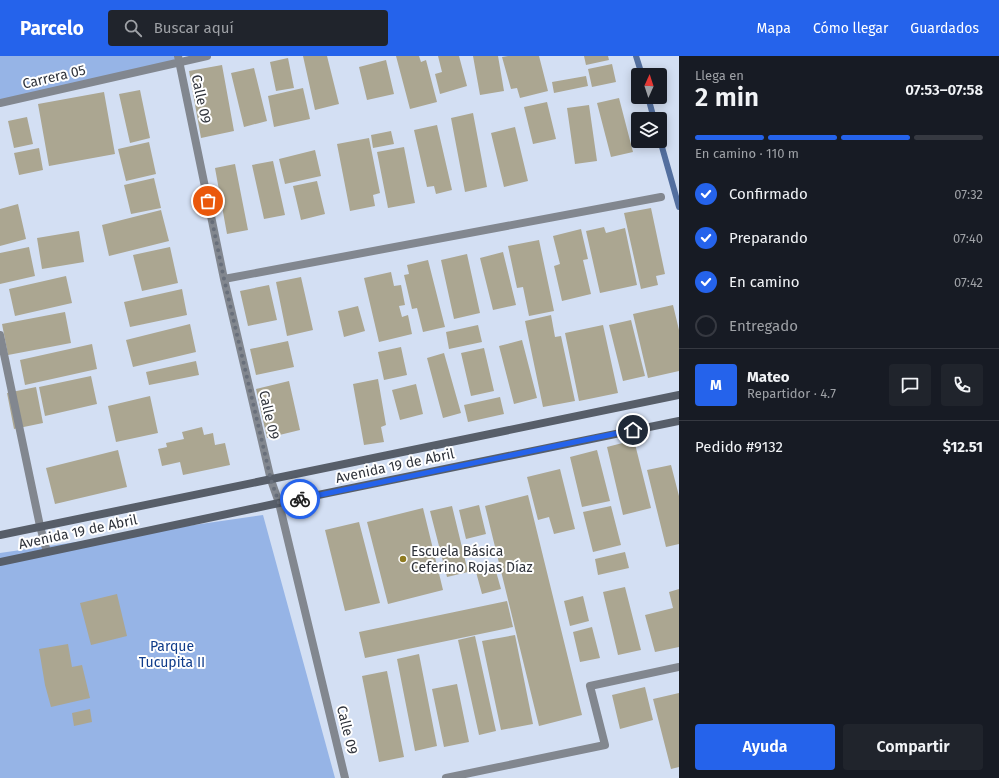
<!DOCTYPE html>
<html lang="es">
<head>
<meta charset="utf-8">
<style>
	body { margin:0; font-family:"Fira Sans",sans-serif; background:#20242c; color:#f1f3f6; height:100vh; display:flex; flex-direction:column; font-size:15px; white-space:nowrap }
	* { box-sizing:border-box; margin:0 }
	p { font-size:13px; color:#9ea1a6 }
	.icon { flex:none; width:22px; height:22px; fill:none; stroke:currentColor; stroke-width:2; stroke-linecap:round; stroke-linejoin:round }
	.map { position:relative; flex:1; overflow:hidden }
	.panel { display:flex; flex-direction:column; background:#171b24; width:320px }
	.panel>* { flex:none }
	.needle { width:26px; rotate:3deg }
	.buttons { position:absolute; left:631px; top:12px; display:grid; gap:8px }
	.buttons a { display:grid; place-items:center; width:36px; height:36px; border-radius:4px; background:#171b24; box-shadow:0 2px 10px #0003; font-size:20px }
	.pin { position:absolute; display:grid; place-items:center; width:34px; height:34px; color:#fff; margin:-17px; border:2px solid #fff; border-radius:50%; box-shadow:0 1px 4px #0007 }
	.courier { position:absolute; display:grid; place-items:center; width:40px; height:40px; margin:-20px; border:3px solid #2563eb; border-radius:50%; background:#fff; color:#222; box-shadow:0 1px 5px #0007 }
	.headline em { font-style:normal; font-weight:600 }
	.headline div { display:flex; flex-direction:column-reverse }
	.headline { display:flex; align-items:center; justify-content:space-between; height:68px; padding:0 16px }
	h1 { font-size:26px; font-weight:600; line-height:30px }
	.bar { display:grid; grid-template-columns:repeat(4,1fr); gap:6px 4px; align-content:center; height:48px; padding:0 16px }
	.bar i { height:5px; border-radius:3px; background:#363941 }
	.bar .active { background:#2563eb }
	.bar p { grid-column:span 4 }
	.line { display:flex; align-items:center; gap:10px; padding:0 16px; border-top:1px solid #363941 }
	.line div { flex:1 }
	.round { display:grid; place-items:center; flex:none; width:42px; height:42px; border-radius:4px; background:#20242c }
	ol { padding:0 16px; list-style:none }
	li { display:flex; align-items:center; gap:12px; height:44px }
	li p { margin-inline-start:auto }
	li .icon { padding:4px; border-radius:50%; background:#2563eb; color:#fff; stroke-width:4 }
	li:last-child { color:#9ea1a6 }
	li i { width:22px; height:22px; border:2px solid #363941; border-radius:50% }
	.action { display:flex; gap:8px; margin-top:auto; padding:8px 16px }
	.action a { flex:1; height:46px; border-radius:4px; background:#2563eb; color:#fff; font-size:16px; font-weight:600; line-height:46px; text-align:center }
	.action a+a { background:#20242c; color:#f1f3f6 }
	header { display:flex; align-items:center; gap:24px; box-sizing:border-box; height:56px; padding:0 20px; background:#2563eb; color:#fff }
	header strong { font-size:19px }
	nav { display:flex; gap:22px; margin-inline-start:auto; font-size:14px }
	.search { width:280px; height:36px; background:#20242c; display:flex; align-items:center; gap:10px; box-sizing:border-box; padding:0 14px; border-radius:4px; color:#9ea1a6; font-size:15px }
	main { display:flex; flex:1; min-height:0 }
	.map>svg:first-child { display:block }
	.green { fill:#96b4e6 }
	.lines { fill:none; stroke-linecap:round; stroke-linejoin:round }
	.stream { stroke:#536f9f; stroke-width:6 }
	.building { fill:#aba691 }
	.street { stroke:#82878f; stroke-width:8 }
	.secondary { stroke:#575e69; stroke-width:8 }
	.done { stroke:#686f7b; stroke-width:4; stroke-dasharray:0 7.2 }
	.route { stroke:#2563eb; stroke-width:5 }
	.poi-dot { fill:#8f7b21; stroke:#fff; stroke-width:1.5 }
	.labels { text-anchor:middle; dominant-baseline:central; stroke-width:4; stroke-linejoin:round; paint-order:stroke }
	.street-label { font-size:14px; fill:#2f333b; stroke:#fff }
	.poi-label { font-size:14px; fill:#2f333b; stroke:#fff; text-anchor:start }
	.park-label { font-size:14px; fill:#0f3c8a; stroke:#fff }
</style>
</head>
<body>
<header>
<strong>Parcelo</strong>
<div class="search"><svg class="icon" aria-label="search" viewBox="0 0 24 24"><circle cx="10" cy="10" r="6"/><path d="M15 15l6 6"/></svg>Buscar aquí</div>
<nav><a>Mapa</a><a>Cómo llegar</a><a>Guardados</a></nav>
</header>
<main>
<div class="map">
<svg width="679" height="722" viewBox="0 0 679 722">
	<rect width="100%" height="100%" fill="#d3dff3"/>
	<!-- green -->
	<path class="green" d="M0 0H178L180 6 0 47Z
		M263 459 335 722H0V497Z"/>
	<g class="lines">
		<!-- stream -->
		<path class="stream" d="M636 0 642 19
			M648 41 654 63
			M660 84 679 151"/>
	</g>
	<!-- building -->
	<path class="building" d="M303 0H327L339 48 315 54Z
		M396 0H419L421 6 426 4 437 46 410 53Z
		M438 0H459L467 30 440 38 435 18 442 16Z
		M473 0H498L504 35 480 39Z
		M508 0H539L548 35 520 42 517 32 511 33 502 1Z
		M584 0H608L609 4 586 9Z
		M288 2 294 32 276 35 270 6Z
		M386 4 394 38 367 44 359 11Z
		M612 8 616 26 592 31 588 13Z
		M222 9 234 75 201 82 189 15Z
		M254 12 267 65 244 71 231 17Z
		M586 20 588 30 554 37 552 26Z
		M303 32 310 63 274 71 268 40Z
		M140 34 150 82 130 87 119 38Z
		M104 36 115 98 49 110 38 48Z
		M619 42 633 96 611 101 597 47Z
		M547 46 556 83 533 88 524 51Z
		M589 49 597 105 575 108 567 52Z
		M473 57 487 131 465 136 451 62Z
		M27 61 33 88 14 92 8 65Z
		M437 69 452 134 436 138 434 130 427 131 414 74Z
		M515 71 528 125 504 131 491 77Z
		M391 75 394 88 373 92 371 79Z
		M369 82 380 137 373 139 375 150 350 155 337 88Z
		M149 86 156 118 126 125 118 93Z
		M404 91 415 147 388 152 377 96Z
		M39 92 43 114 19 119 14 97Z
		M315 94 321 120 285 128 279 103Z
		M273 105 285 159 264 163 252 109Z
		M235 108 248 174 227 178 215 112Z
		M154 122 161 152 131 158 124 129Z
		M317 125 325 158 301 164 293 130Z
		M18 148 26 183 0 190V153Z
		M651 152 665 218 656 220 658 229 641 233 624 157Z
		M161 154 169 185 109 200 102 169Z
		M604 171 606 177 625 172 637 229 600 237 586 175Z
		M581 173 588 203 583 204 591 238 562 245 554 210 560 208 553 180Z
		M79 175 84 206 42 213 37 182Z
		M539 184 554 255 529 260 523 231 517 232 508 190Z
		M29 191 35 220 0 228V197Z
		M170 191 178 227 142 235 133 199Z
		M503 196 516 249 493 254 480 202Z
		M467 198 480 257 454 263 441 204Z
		M428 204 445 271 423 276 417 252 412 253 404 219 409 218 407 209Z
		M391 216 394 230 401 229 405 249 399 250 402 261 408 259 412 278 379 286 364 222Z
		M66 220 72 247 15 260 9 233Z
		M301 221 313 274 287 280 276 226Z
		M269 229 277 264 248 270 240 235Z
		M182 233 187 259 130 271 124 246Z
		M673 249 679 274V315L648 322 633 258Z
		M358 250 365 275 344 281 338 255Z
		M65 256 71 287 8 299 2 268Z
		M551 259 555 281 561 280 575 345 543 351 525 265Z
		M631 264 645 320 623 325 609 269Z
		M190 268 196 296 133 311 126 284Z
		M478 269 482 286 449 293 446 276Z
		M603 269 618 337 579 345 565 277Z
		M522 284 537 342 514 348 499 290Z
		M288 285 294 311 256 319 250 293Z
		M92 288 97 313 25 329 20 304Z
		M401 291 407 319 384 324 378 296Z
		M484 292 494 335 471 340 461 297Z
		M444 297 461 357 443 362 427 302Z
		M196 305 199 319 149 329 146 316Z
		M91 320 97 348 45 360 39 331Z
		M378 323 386 369 381 371 384 386 364 389 353 328Z
		M289 325 300 374 267 382 256 333Z
		M416 328 423 358 400 364 392 334Z
		M36 331 43 367 14 373 7 337Z
		M150 340 158 377 116 386 108 350Z
		M500 341 504 358 468 366 464 349Z
		M202 371 204 379 213 377 215 389 225 387 230 409 183 419 180 406 162 410 158 393 167 391 166 387 184 383 182 376Z
		M634 384 651 452 623 459 607 391Z
		M118 394 127 431 55 448 46 412Z
		M597 394 610 445 582 451 570 401Z
		M671 409 679 440V488L666 491 647 414Z
		M560 413 575 473 554 478 549 461 538 464 527 421Z
		M528 439 582 659 539 670 485 450Z
		M479 449 486 478 466 483 459 454Z
		M452 450 468 516 447 521 430 455Z
		M611 450 621 489 593 496 583 456Z
		M423 452 443 534 388 548 367 466Z
		M359 466 380 547 345 555 325 474Z
		M625 496 629 512 598 519 595 503Z
		M495 512 501 533 482 538 476 516Z
		M625 531 641 594 618 599 603 536Z
		M679 533V591L655 596 645 559 673 552 669 536Z
		M117 538 127 580 91 589 80 547Z
		M583 540 589 565 570 570 564 545Z
		M507 545 513 571 365 602 359 576Z
		M592 571 600 602 580 606 573 576Z
		M515 579 533 668 501 674 482 585Z
		M475 580 496 675 479 679 458 584Z
		M68 588 72 611 82 609 90 642 51 651 45 629 39 593Z
		M419 598 437 690 415 695 397 603Z
		M387 615 404 701 379 706 362 620Z
		M457 628 469 686 444 691 432 633Z
		M645 631 653 664 620 673 612 639Z
		M679 637V711L671 713 653 643Z
		M90 653 92 666 74 670 72 657Z"/>
	<g class="lines">
		<!-- street -->
		<path class="street" d="M178 0 224 223 271 424 279 447 345 722
			M0 47 207 0
			M224 223 661 141
			M0 279 40 470 47 496
			M446 722 605 689 590 630 679 611"/>
		<!-- secondary -->
		<path class="secondary" d="M0 479 679 339
			M0 506 279 447 679 365"/>
	</g>
	<g class="lines">
		<!-- done -->
		<path class="done" d="M208 145 224 223 271 424 279 447 300 443"/>
		<!-- route -->
		<path class="route" d="M300 443 633 374"/>
	</g>
	<!-- markers -->
	<circle class="poi-dot" cx="403" cy="503" r="4"/>
	<g class="labels">
		<!-- street labels -->
		<g class="street-label">
			<text transform="translate(54 21) rotate(-13)">Carrera 05</text>
			<text transform="translate(201 43) rotate(78)">Calle 09</text>
			<text transform="translate(269 359) rotate(77)">Calle 09</text>
			<text transform="translate(395 410) rotate(-12)">Avenida 19 de Abril</text>
			<text transform="translate(78 476) rotate(-12)">Avenida 19 de Abril</text>
			<text transform="translate(347 674) rotate(76)">Calle 09</text>
		</g>
		<!-- poi labels -->
		<g class="poi-label">
			<text x="411" y="495">Escuela Básica<tspan x="411" dy="16">Ceferino Rojas Díaz</tspan></text>
		</g>
		<!-- park labels -->
		<g class="park-label">
			<text x="172" y="590">Parque<tspan x="172" dy="16">Tucupita II</tspan></text>
		</g>
	</g>
</svg>
<div class="buttons">
<a><svg class="needle" viewBox="-14 -14 28 28"><path d="M0-13l5 13h-10z" fill="#e53935"/><path d="M0 13l5-13h-10z" fill="#9ea1a6"/></svg></a>
<a><svg class="icon" aria-label="layers" viewBox="0 0 24 24"><path d="M12 4l9 5-9 5-9-5zM3 14l9 5 9-5"/></svg></a>
</div>
<div class="pin" style="left:208px;top:145px;background:#ea580c"><svg class="icon" aria-label="bag" viewBox="0 0 24 24"><path d="M5 8h14l-1 12H6zM9 8a3 3 0 0 1 6 0"/></svg></div>
<div class="pin" style="left:633px;top:374px;background:#1f2937"><svg class="icon" aria-label="home" viewBox="0 0 24 24"><path d="M3 11l9-7 9 7M6 9v11h12V9"/></svg></div>
<div class="courier" style="left:300px;top:443px"><svg class="icon" aria-label="bike" viewBox="0 0 24 24"><circle cx="6" cy="16" r="4"/><circle cx="18" cy="16" r="4"/><path d="M6 16l4-8h5l3 8M10 8l3 8H6M13 5h3"/></svg></div>
</div>
<section class="panel">
<div class="headline"><div><h1>2 min</h1><p>Llega en</p></div><em>07:53–07:58</em></div>
<div class="bar"><i class="active"></i><i class="active"></i><i class="active"></i><i></i><p>En camino · 110 m</p></div>
<ol>
<li><svg class="icon" aria-label="check" viewBox="0 0 24 24"><path d="M5 12l5 5 9-10"/></svg>Confirmado<p>07:32</p></li>
<li><svg class="icon" aria-label="check" viewBox="0 0 24 24"><path d="M5 12l5 5 9-10"/></svg>Preparando<p>07:40</p></li>
<li><svg class="icon" aria-label="check" viewBox="0 0 24 24"><path d="M5 12l5 5 9-10"/></svg>En camino<p>07:42</p></li>
<li><i></i>Entregado</li>
</ol>
<div class="line" style="height:72px"><b class="round" style="background:#2563eb;color:#fff">M</b><div><b>Mateo</b><p>Repartidor · 4.7</p></div><a class="round"><svg class="icon" aria-label="chat" viewBox="0 0 24 24"><path d="M4 5h16v11H9l-5 4z"/></svg></a><a class="round"><svg class="icon" aria-label="phone" viewBox="0 0 24 24"><path d="M5 4h4l2 5-3 2q2 4 5 5l2-3 5 2v4C11 20 4 13 5 4z"/></svg></a></div>
<div class="line" style="height:52px"><div>Pedido #9132</div><b>$12.51</b></div>
<div class="action"><a>Ayuda</a><a>Compartir</a></div>
</section>
</main>
</body>
</html>
